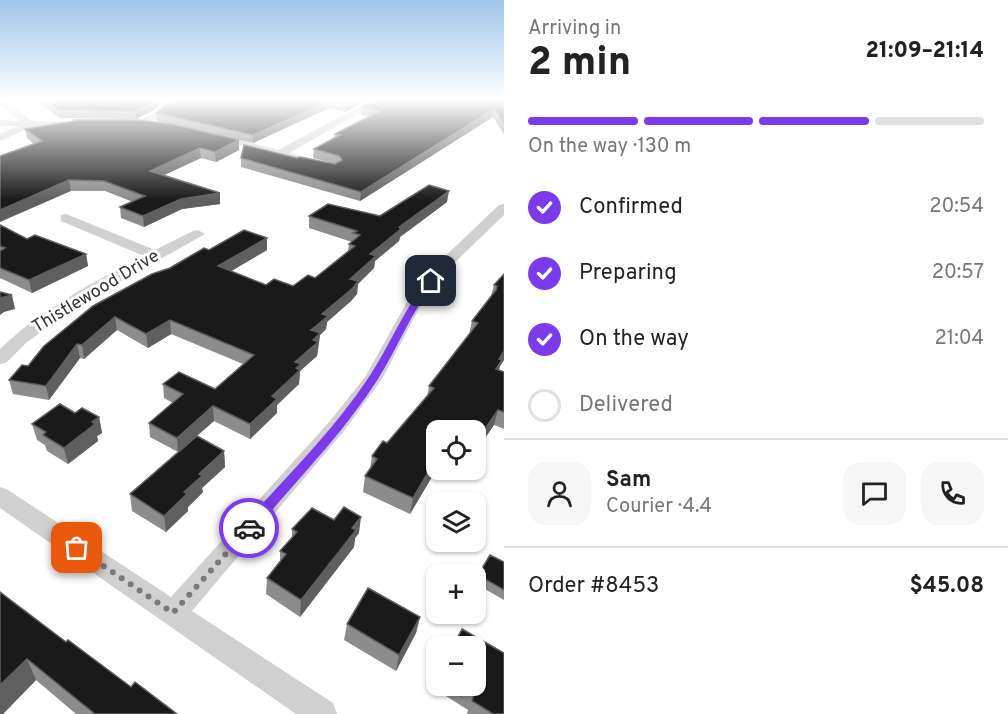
<!DOCTYPE html>
<html lang="en">
<head>
<meta charset="utf-8">
<style>
	body { margin:0; font-family:Overpass,sans-serif; background:#f6f6f6; color:#222; height:100vh; display:flex; flex-direction:column; font-size:22px; white-space:nowrap }
	* { box-sizing:border-box; margin:0 }
	p { font-size:20px; color:#767676 }
	.icon { flex:none; width:33px; height:33px; fill:none; stroke:currentColor; stroke-width:2; stroke-linecap:round; stroke-linejoin:round }
	.map { position:relative; flex:1; overflow:hidden }
	.details { display:flex; flex-direction:column; background:#fff; width:504px }
	.details>* { flex:none }
	.fabs { position:absolute; left:426px; top:420px; display:grid; gap:12px }
	.fabs a { display:grid; place-items:center; width:60px; height:60px; border-radius:12px; background:#fff; box-shadow:0 2px 4px #0004; font-size:30px }
	.pin { position:absolute; display:grid; place-items:center; width:51px; height:51px; color:#fff; margin:-26px; border-radius:12px; box-shadow:0 3px 9px #0006 }
	.courier { position:absolute; display:grid; place-items:center; width:60px; height:60px; margin:-30px; border:4px solid #7c3aed; border-radius:50%; background:#fff; color:#222; box-shadow:0 2px 8px #0007 }
	.summary em { font-style:normal; font-weight:800 }
	.summary div { display:flex; flex-direction:column-reverse }
	.summary { display:flex; align-items:center; justify-content:space-between; height:102px; padding:0 24px }
	h1 { font-size:39px; font-weight:800; line-height:45px }
	.bar { display:grid; grid-template-columns:repeat(4,1fr); gap:9px 6px; align-content:center; height:72px; padding:0 24px }
	.bar i { height:8px; border-radius:4px; background:#e0e0e0 }
	.bar .active { background:#7c3aed }
	.bar p { grid-column:span 4 }
	.line { display:flex; align-items:center; gap:15px; padding:0 24px; border-top:2px solid #e0e0e0 }
	.line div { flex:1 }
	.round { display:grid; place-items:center; flex:none; width:63px; height:63px; border-radius:18px; background:#f6f6f6 }
	ol { padding:0 24px; list-style:none }
	li { display:flex; align-items:center; gap:18px; height:66px }
	li p { margin-inline-start:auto }
	li .icon { padding:6px; border-radius:50%; background:#7c3aed; color:#fff; stroke-width:4 }
	li:last-child { color:#767676 }
	li i { width:33px; height:33px; border:3px solid #e0e0e0; border-radius:50% }
	main { display:flex; flex:1; min-height:0 }
	.map>svg:first-child { display:block }
	.lines { fill:none; stroke-linecap:round; stroke-linejoin:round }
	.minor { fill:#d0d0d0; fill-rule:evenodd }
	.wall { fill:#8c8c8c }
	.shaded-wall { fill:#5f5f5f }
	.building { fill:#1a1a1a; stroke:#5f5f5f; stroke-width:1.5 }
	.route { fill:#7c3aed }
	.done { stroke:#7a7a7a; stroke-width:6; stroke-dasharray:0 10.8 }
	.labels { text-anchor:middle; dominant-baseline:central; stroke-width:6; stroke-linejoin:round; paint-order:stroke }
	.street-label { font-size:18px; fill:#333; stroke:#fff }
</style>
</head>
<body>
<main>
<div class="map">
<svg width="504" height="714" viewBox="0 0 504 714">
	<rect width="100%" height="100%" fill="#fff"/>
	<g class="lines">
		<!-- minor -->
		<path class="minor" d="M0 100H4L33 121 78 122 83 125 78 128 32 127 0 141V134L18 126H0V120L20 121 0 105Z
			M168 100H177C167 111 151 128 135 126V122L155 112Z
			M372 100H383L289 153 324 162V166L320 167 211 137 216 134 278 150Z
			M504 204V215L449 268 425 297 382 379 344 431 192 611 333 703 337 714H296L0 508V487L8 490 171 597 330 421 365 377 412 293 439 262 499 205Z
			M66 214 155 250 193 231 198 230 205 234 73 308 26 343 6 363 0 364V349C42 309 93 282 144 256L61 221V215Z"/>
	</g>
	<!-- wall -->
	<path class="wall" d="M35 100H165L154 110 136 119 60 118Z
		M172 100H367L345 112 329 108 253 143 180 126 239 140V150L216 162 201 158 164 175 220 204 182 209 144 227 121 218 120 207 133 202 105 191H71L34 144 27 138 25 129 73 121V120L171 124 157 121 156 113Z
		M504 100V134L493 117 360 201 241 167V158H297L335 164H336L313 158 314 149 335 137V134L369 116 361 115 362 107Z
		M447 202 400 237 399 241 375 261 374 268 358 284 357 294 351 301 327 322 326 329 320 335 317 356 300 371 299 384 277 405V413L250 439 214 421 183 448 224 451 225 467 202 488 203 492 188 507V511L166 532 132 511 130 494 178 452 150 437 149 423 173 403 164 398 163 384 215 389 243 364 171 334 148 348 117 330 84 359 80 358 49 400 13 394 9 380 28 366 170 268 209 250H267L231 271 266 285 293 286 315 278 348 251 349 244 352 242 309 228V216H380Z
		M0 225 27 239 86 254 88 266 32 293 0 278Z
		M504 274V360L500 366 499 370 504 372V429L494 425 476 451V430H436V470H463L456 480 436 470 410 514 363 492 365 476 370 469 372 456 387 443 427 397 429 386 469 334 472 321 491 296 494 285Z
		M75 413 99 417 102 433 97 436 98 441 68 464 47 451 45 445 37 440 32 424Z
		M292 529 359 533 355 538 354 547 300 617 266 594 267 578 280 562V551L292 538Z
		M504 562V600L476 584 478 575Z
		M0 592 66 642 131 687 177 714H76L36 680 3 714H0Z
		M420 617 416 633 396 671 344 640 347 624Z
		M436 684V686H476L504 714H467L468 710 435 689Z"/>
	<!-- shaded-wall -->
	<path class="shaded-wall" d="M156 100H165L154 110 136 119V111Z
		M354 100H367L345 112 346 104Z
		M330 101 329 108 253 143V135Z
		M494 109 493 117 360 201 361 192Z
		M239 140V150L216 162 215 152Z
		M200 148 201 158 151 181 150 171Z
		M69 180 71 191 0 222V210Z
		M449 191 447 202 400 237 399 241 375 261 374 268 358 284 357 294 351 301 327 322 326 329 320 335 317 356 300 371 299 384 277 405V413L250 439V424L272 396 295 362 311 330 322 314 370 254 399 227Z
		M220 193V204L182 209 144 227 143 216 181 199Z
		M267 238V250L218 279V266Z
		M86 254 88 266 32 293 29 280Z
		M12 295 15 309 4 312 0 315V298Z
		M115 317 117 330 84 359 82 345Z
		M170 320 171 334 148 348 146 334Z
		M77 344 80 358 49 400 46 386Z
		M504 351V360L500 366 498 375 491 384 499 359Z
		M213 406 214 421 178 452 177 438Z
		M498 410 494 425 476 451V442Z
		M99 417 102 433 97 436 98 441 68 464 64 448 92 422Z
		M224 451 225 467 202 488 203 492 188 507V511L166 532 164 516 199 474Z
		M436 459V470L410 514 413 498Z
		M459 470H463L456 480Z
		M361 517 359 533 355 538 354 547 300 617 301 600Z
		M420 617 416 633 396 671 399 655Z
		M27 659 36 680 3 714H0V685Z"/>
	<!-- building -->
	<path class="building" d="M44 100H156L153 103 136 111 59 110Z
		M172 100H354L346 104 330 101 253 135 156 113Z
		M375 100H504V123L494 109 361 192 241 158 244 145 297 158 300 157 335 164 342 160 339 156 314 149 340 135 335 134 380 111 362 107Z
		M73 120H137L172 124 239 140 215 152 200 148 150 171 220 193 181 199 143 216 120 207 145 196 104 181 69 180 0 210V156L42 141 25 129 75 121Z
		M429 185 449 191 399 227 401 229 370 254 376 256 350 279 358 281 353 288 322 314 328 316 311 330 320 333 313 340 318 342 295 362 301 364 296 368 300 370 272 396 277 399 250 424 213 406 177 438 149 423 183 394 163 384 179 372 215 389 254 355 170 320 146 334 115 317 82 345 77 344 46 386 9 380 22 365 28 366 44 346 93 306 152 274 170 268 204 248 209 250 244 230 267 238 218 266 266 285 274 279 293 286 308 275 315 278 355 246 349 244 360 235 353 233 357 231 309 216 328 204 380 216Z
		M0 225 27 239 35 235 86 254 29 280 0 268V251L5 248 0 246Z
		M504 274V351L499 359 502 360 496 369 504 372V412L498 410 476 442V430H436V459L413 498 365 476 377 459 372 456 383 441 387 443 434 388 429 386 478 323 472 321 496 290 497 286 494 285Z
		M0 292 12 295 0 298Z
		M60 404 75 413 82 408 99 417 92 422 95 424 64 448 43 435 46 432 32 424Z
		M197 436 224 451 199 474 202 476 184 492 187 494 164 516 130 494Z
		M344 507 361 517 352 528 356 530 301 600 267 578 286 554 280 551 297 532 292 529 312 508 334 520Z
		M490 555 504 562V590L478 575Z
		M368 588 420 617 399 655 347 624Z
		M0 592 66 642 68 640 131 687 135 682 177 714H95L27 659 0 685Z
		M462 629 504 653V714H493L472 701 474 694 460 686H476V646H453Z"/>
	<!-- sky -->
	<linearGradient id="sky" x2="0" y2="1"><stop stop-color="#9ec6ea"/><stop offset="0.5" stop-color="#fff"/><stop offset="1" stop-color="#fff" stop-opacity="0"/></linearGradient>
	<rect width="504" height="200" fill="url(#sky)"/>
	<!-- route -->
	<path class="route" d="M428 279 435 281C412 311 398 347 378 379 343 434 295 482 253 532H244V524C286 477 334 430 369 377 390 345 404 309 428 279Z"/>
	<g class="lines">
		<!-- done -->
		<path class="done" d="M77 548 173 613 249 528"/>
	</g>
	<g class="labels">
		<!-- street labels -->
		<g class="street-label">
			<text transform="translate(96 292) rotate(-31)">Thistlewood Drive</text>
		</g>
	</g>
</svg>
<div class="fabs">
<a><svg class="icon" aria-label="locate" viewBox="0 0 24 24"><circle cx="12" cy="12" r="6"/><path d="M12 2v4M12 18v4M2 12h4M18 12h4"/></svg></a>
<a><svg class="icon" aria-label="layers" viewBox="0 0 24 24"><path d="M12 4l9 5-9 5-9-5zM3 14l9 5 9-5"/></svg></a>
<a>+</a>
<a>−</a>
</div>
<div class="pin" style="left:77px;top:548px;background:#ea580c"><svg class="icon" aria-label="bag" viewBox="0 0 24 24"><path d="M5 8h14l-1 12H6zM9 8a3 3 0 0 1 6 0"/></svg></div>
<div class="pin" style="left:431px;top:281px;background:#1f2937"><svg class="icon" aria-label="home" viewBox="0 0 24 24"><path d="M3 11l9-7 9 7M6 9v11h12V9"/></svg></div>
<div class="courier" style="left:249px;top:528px"><svg class="icon" aria-label="car" viewBox="0 0 24 24"><path d="M5 17H2v-5l4-1 3-4h7l3 4 3 1v5h-3M9 17h6M6 11h13"/><circle cx="7" cy="17" r="2"/><circle cx="17" cy="17" r="2"/></svg></div>
</div>
<section class="details">
<div class="summary"><div><h1>2 min</h1><p>Arriving in</p></div><em>21:09–21:14</em></div>
<div class="bar"><i class="active"></i><i class="active"></i><i class="active"></i><i></i><p>On the way · 130 m</p></div>
<ol>
<li><svg class="icon" aria-label="check" viewBox="0 0 24 24"><path d="M5 12l5 5 9-10"/></svg>Confirmed<p>20:54</p></li>
<li><svg class="icon" aria-label="check" viewBox="0 0 24 24"><path d="M5 12l5 5 9-10"/></svg>Preparing<p>20:57</p></li>
<li><svg class="icon" aria-label="check" viewBox="0 0 24 24"><path d="M5 12l5 5 9-10"/></svg>On the way<p>21:04</p></li>
<li><i></i>Delivered</li>
</ol>
<div class="line" style="height:108px"><a class="round"><svg class="icon" aria-label="person" viewBox="0 0 24 24"><circle cx="12" cy="8" r="4"/><path d="M4 21q1-7 8-7t8 7"/></svg></a><div><b>Sam</b><p>Courier · 4.4</p></div><a class="round"><svg class="icon" aria-label="chat" viewBox="0 0 24 24"><path d="M4 5h16v11H9l-5 4z"/></svg></a><a class="round"><svg class="icon" aria-label="phone" viewBox="0 0 24 24"><path d="M5 4h4l2 5-3 2q2 4 5 5l2-3 5 2v4C11 20 4 13 5 4z"/></svg></a></div>
<div class="line" style="height:78px"><div>Order #8453</div><b>$45.08</b></div>
</section>
</main>
</body>
</html>
